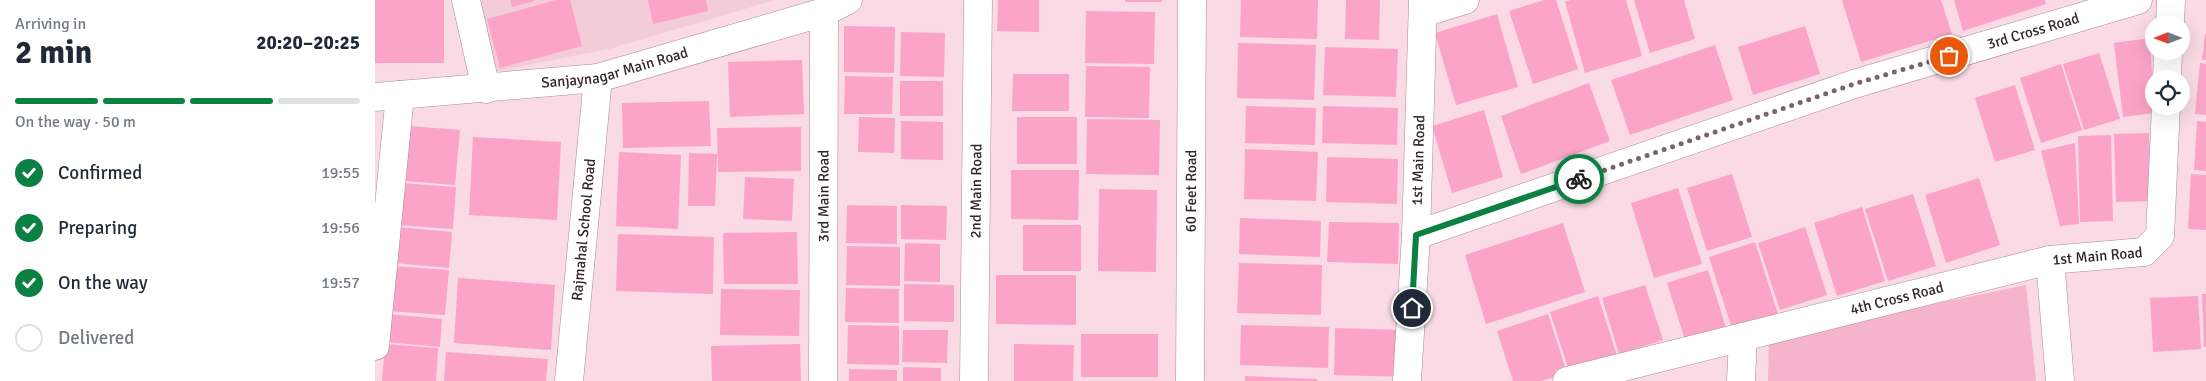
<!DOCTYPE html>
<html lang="en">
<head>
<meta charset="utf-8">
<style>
	body { margin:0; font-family:Signika,sans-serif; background:#f6f6f7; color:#1f2937; height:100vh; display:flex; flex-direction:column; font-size:19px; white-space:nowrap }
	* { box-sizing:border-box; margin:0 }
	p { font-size:16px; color:#747a83 }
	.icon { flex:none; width:28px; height:28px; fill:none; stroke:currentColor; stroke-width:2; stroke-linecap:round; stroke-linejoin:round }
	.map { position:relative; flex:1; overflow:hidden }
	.drawer { display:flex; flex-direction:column; background:#fff; width:375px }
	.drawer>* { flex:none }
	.needle { width:32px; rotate:270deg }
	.fabs { position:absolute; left:1770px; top:15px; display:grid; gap:10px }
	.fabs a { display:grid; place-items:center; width:45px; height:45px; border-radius:50%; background:#fff; box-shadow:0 5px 20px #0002; font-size:25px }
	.pin { position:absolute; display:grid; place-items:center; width:42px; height:42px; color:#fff; margin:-21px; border:2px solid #fff; border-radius:50%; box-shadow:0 1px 5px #0007 }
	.courier { position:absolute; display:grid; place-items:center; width:50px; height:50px; margin:-25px; border:4px solid #0b8043; border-radius:50%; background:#fff; color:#222; box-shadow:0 1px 6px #0007 }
	.summary em { font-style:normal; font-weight:700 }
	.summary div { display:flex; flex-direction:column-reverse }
	.summary { display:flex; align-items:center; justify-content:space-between; height:85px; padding:0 15px }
	h1 { font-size:32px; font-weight:700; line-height:38px }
	.bar { display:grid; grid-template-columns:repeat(4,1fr); gap:8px 5px; align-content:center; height:60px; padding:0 15px }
	.bar i { height:6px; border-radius:4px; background:#e0e1e3 }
	.bar .on { background:#0b8043 }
	.bar p { grid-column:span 4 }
	ol { padding:0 15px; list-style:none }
	li { display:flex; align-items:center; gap:15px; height:55px }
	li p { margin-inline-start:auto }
	li .icon { padding:5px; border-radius:50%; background:#0b8043; color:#fff; stroke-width:4 }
	li:last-child { color:#747a83 }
	li i { width:28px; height:28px; border:2px solid #e0e1e3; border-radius:50% }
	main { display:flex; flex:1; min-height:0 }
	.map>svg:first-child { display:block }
	.built { fill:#f2ccd9 }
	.green { fill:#f5b3cc }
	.building { fill:#fba4c7 }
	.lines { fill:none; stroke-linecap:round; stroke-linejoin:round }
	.minor-casing { stroke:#a88b96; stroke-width:29 }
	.minor { stroke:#fff; stroke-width:28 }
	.done { stroke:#77656b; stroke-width:5; stroke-dasharray:0 9 }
	.route { stroke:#0b8043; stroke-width:6 }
	.labels { text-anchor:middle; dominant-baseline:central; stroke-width:4; stroke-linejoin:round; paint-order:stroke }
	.street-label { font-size:15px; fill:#31262a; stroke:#f9dae5 }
</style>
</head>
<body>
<main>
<section class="drawer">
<div class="summary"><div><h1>2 min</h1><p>Arriving in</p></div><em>20:20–20:25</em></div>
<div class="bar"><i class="on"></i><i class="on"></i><i class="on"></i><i></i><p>On the way · 50 m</p></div>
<ol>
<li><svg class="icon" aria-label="check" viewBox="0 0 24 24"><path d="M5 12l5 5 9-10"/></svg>Confirmed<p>19:55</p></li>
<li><svg class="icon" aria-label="check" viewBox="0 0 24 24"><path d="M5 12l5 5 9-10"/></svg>Preparing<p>19:56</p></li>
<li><svg class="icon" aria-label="check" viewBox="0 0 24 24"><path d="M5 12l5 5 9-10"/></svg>On the way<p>19:57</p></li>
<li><i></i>Delivered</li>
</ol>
</section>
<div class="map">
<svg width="1831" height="381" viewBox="0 0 1831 381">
	<rect width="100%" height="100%" fill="#f9dae5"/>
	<!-- built -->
	<path class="built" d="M99 0H400L234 49 117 72Z"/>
	<!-- green -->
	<path class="green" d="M1651 285 1661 381H1393L1394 338Z"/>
	<!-- building -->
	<path class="building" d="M0 0H69V63H0Z
		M135 0H159V1L137 7Z
		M181 0H195L207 46 125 68 112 19Z
		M273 0H331L333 11 278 24Z
		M623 0H664V32L622 31Z
		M750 0H787V2H750Z
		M866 0H943L942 39 865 37Z
		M971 0H1005L1004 40 970 39Z
		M1169 0H1181L1203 69 1158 84 1134 11Z
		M1196 0H1251L1267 56 1210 73 1190 2Z
		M1259 0H1309L1320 39 1275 53Z
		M1467 0H1566L1577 34 1486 62Z
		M1579 0H1670L1671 4 1588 31Z
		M711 11 780 12 779 64 710 63Z
		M1122 14 1143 87 1081 105 1060 33Z
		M469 26 520 27 519 73 469 72Z
		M1430 26 1445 74 1378 95 1363 47Z
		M526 32 570 33 569 77 525 76Z
		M1830 34H1831V60H1827Z
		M1775 38 1779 113 1748 117 1739 43Z
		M863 43 941 45 939 100 862 98Z
		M1340 45 1358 100 1255 135 1236 80Z
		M950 47 1023 49 1021 97 948 95Z
		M1724 53 1745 119 1709 130 1688 64Z
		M427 60 429 114 355 117 353 62Z
		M1825 63 1831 64V115L1820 114Z
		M1686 64 1707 130 1666 143 1645 78Z
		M711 66 775 67 774 118 710 117Z
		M638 74H694V111H637Z
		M470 76 518 77 517 114H469Z
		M525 81H568V116H525Z
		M1214 83 1235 141 1146 174 1126 116Z
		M1640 85 1660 150 1620 162 1600 98Z
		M334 101 336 146 248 148 247 103Z
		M871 106 941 108 940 145 870 143Z
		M948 106 1023 108 1022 145 947 143Z
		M1109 110 1128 177 1077 193 1057 126Z
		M484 117 520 118 519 153 483 152Z
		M642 117H702V164H642Z
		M712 119 785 120 784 175 711 174Z
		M526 121 568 122V160L526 159Z
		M1822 121 1831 122V171L1819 170Z
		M35 126 85 130 80 185 31 181Z
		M426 127V171L343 172 342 128Z
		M1774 133 1776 201 1741 202 1739 134Z
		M1736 135 1738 221 1705 222 1703 136Z
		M98 137 186 142 182 220 94 215Z
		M1700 143 1704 224 1685 226 1666 151Z
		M870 149 943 152 941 201 869 199Z
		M244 152 306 155 303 229 241 226Z
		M314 153 342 154 340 206H313Z
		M952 157 1023 159 1022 204 951 202Z
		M636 170H704L703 220 636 219Z
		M1357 174 1377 237 1332 251 1312 188Z
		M1816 174 1831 175V230L1813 229Z
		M370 177 419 179 417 221 368 219Z
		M1604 178 1625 245 1571 263 1550 195Z
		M26 183 81 187 78 229 23 225Z
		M1303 188 1327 264 1279 278 1256 203Z
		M724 189 782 190 781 272 723 271Z
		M1538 194 1561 266 1513 281 1490 209Z
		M472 205 522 206V244L471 243Z
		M526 205 572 206 571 240 526 239Z
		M1487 207 1510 281 1462 296 1439 223Z
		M865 218 946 221 945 257 864 254Z
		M954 222 1024 223 1023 264 952 262Z
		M1188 223 1210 292 1111 324 1090 255Z
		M648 225H706V271H648Z
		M22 227 77 232 74 268 20 263Z
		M1430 227 1452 295 1405 310 1383 243Z
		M422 232 423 284H349L348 233Z
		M243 234 339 237 338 294 241 291Z
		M1380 242 1403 314 1357 329 1334 257Z
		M530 243 565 244V282L529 281Z
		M472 246 525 247V286L471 285Z
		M864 263 947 265 946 315 862 313Z
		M17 266 74 270 70 315 13 311Z
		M1333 270 1352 331 1311 343 1292 283Z
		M621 275H701V325L621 324Z
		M83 278 180 285 176 350 79 343Z
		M529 284 579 285V322L529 321Z
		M1270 285 1288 340 1244 354 1227 298Z
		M471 288 524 289V323L470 322Z
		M346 289 425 290 424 336 345 335Z
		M1827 294H1831V347H1829Z
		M1223 296 1242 356 1194 371 1175 312Z
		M1823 296 1826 349 1778 352 1775 298Z
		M13 314 67 319 65 347 10 342Z
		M1173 314 1192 373 1166 381H1138L1122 331Z
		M473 325 524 326V365L472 364Z
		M866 325 954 327 953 368 865 365Z
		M960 328 1029 330 1028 377 959 375Z
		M528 330H573L572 363 527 362Z
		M706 334H783V377H706Z
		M10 344 63 348 61 381H7Z
		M425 344 426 381H337L336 346Z
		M639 344 699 345 698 381H639Z
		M71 352 173 359 171 381H69Z
		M528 367 566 368V381H528Z
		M474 369 522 370V381H474Z
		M870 376 942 379V381H870Z"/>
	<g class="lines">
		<defs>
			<g id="minor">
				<path d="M91 0 111 89"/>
				<path d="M1048 13 1090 0"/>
				<path d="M1795 24 1796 0"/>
				<path d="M1792 79 1793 51"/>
				<path id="s1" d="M0 97 223 78 449 12 473 0"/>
				<path id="s2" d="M1041 235 1479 84 1763 0"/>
				<path d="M0 346 25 95"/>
				<path id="s3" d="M194 381 223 78"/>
				<path id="s4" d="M448 381 449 12"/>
				<path id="s5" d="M599 381 603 0"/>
				<path id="s6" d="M815 381 817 0"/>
				<path id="s7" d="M1032 381 1041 235 1048 0"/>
				<path id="s8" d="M1192 381 1675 260"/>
				<path d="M1366 381 1368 337"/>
				<path id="s9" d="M1685 381 1675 260 1769 252 1785 236 1791 106"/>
			</g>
		</defs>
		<!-- minor casing -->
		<use href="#minor" class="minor-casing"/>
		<!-- minor -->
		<use href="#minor" class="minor"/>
	</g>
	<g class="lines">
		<!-- done -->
		<path class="done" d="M1204 179 1479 84 1574 56"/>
		<!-- route -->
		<path class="route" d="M1037 308 1041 235 1204 179"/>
	</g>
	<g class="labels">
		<!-- street labels -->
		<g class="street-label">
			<text stroke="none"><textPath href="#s2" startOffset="650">3rd Cross Road</textPath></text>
			<text stroke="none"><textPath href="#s1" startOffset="242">Sanjaynagar Main Road</textPath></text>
			<text stroke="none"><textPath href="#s7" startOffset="221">1st Main Road</textPath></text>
			<text stroke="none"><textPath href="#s5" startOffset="190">2nd Main Road</textPath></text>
			<text stroke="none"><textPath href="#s6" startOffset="190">60 Feet Road</textPath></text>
			<text stroke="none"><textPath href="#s4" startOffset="185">3rd Main Road</textPath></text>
			<text stroke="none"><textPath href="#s3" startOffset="152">Rajmahal School Road</textPath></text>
			<text stroke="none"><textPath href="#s9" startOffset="169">1st Main Road</textPath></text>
			<text stroke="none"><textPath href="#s8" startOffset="340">4th Cross Road</textPath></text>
		</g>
	</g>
</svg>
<div class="fabs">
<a><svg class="needle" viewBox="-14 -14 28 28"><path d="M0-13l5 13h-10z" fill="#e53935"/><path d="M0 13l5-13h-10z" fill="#747a83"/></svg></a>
<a><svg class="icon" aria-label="locate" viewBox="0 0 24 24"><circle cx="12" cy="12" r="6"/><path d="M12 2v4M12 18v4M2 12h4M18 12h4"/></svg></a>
</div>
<div class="pin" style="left:1574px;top:56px;background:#ea580c"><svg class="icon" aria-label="bag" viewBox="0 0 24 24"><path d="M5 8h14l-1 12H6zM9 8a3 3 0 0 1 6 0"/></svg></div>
<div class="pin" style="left:1037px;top:308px;background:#1f2937"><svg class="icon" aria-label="home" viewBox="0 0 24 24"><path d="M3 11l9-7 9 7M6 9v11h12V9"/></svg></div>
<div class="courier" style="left:1204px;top:179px"><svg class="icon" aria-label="bike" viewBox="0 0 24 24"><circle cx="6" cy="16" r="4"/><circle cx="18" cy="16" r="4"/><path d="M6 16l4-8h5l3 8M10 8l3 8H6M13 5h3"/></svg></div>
</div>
</main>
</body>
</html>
